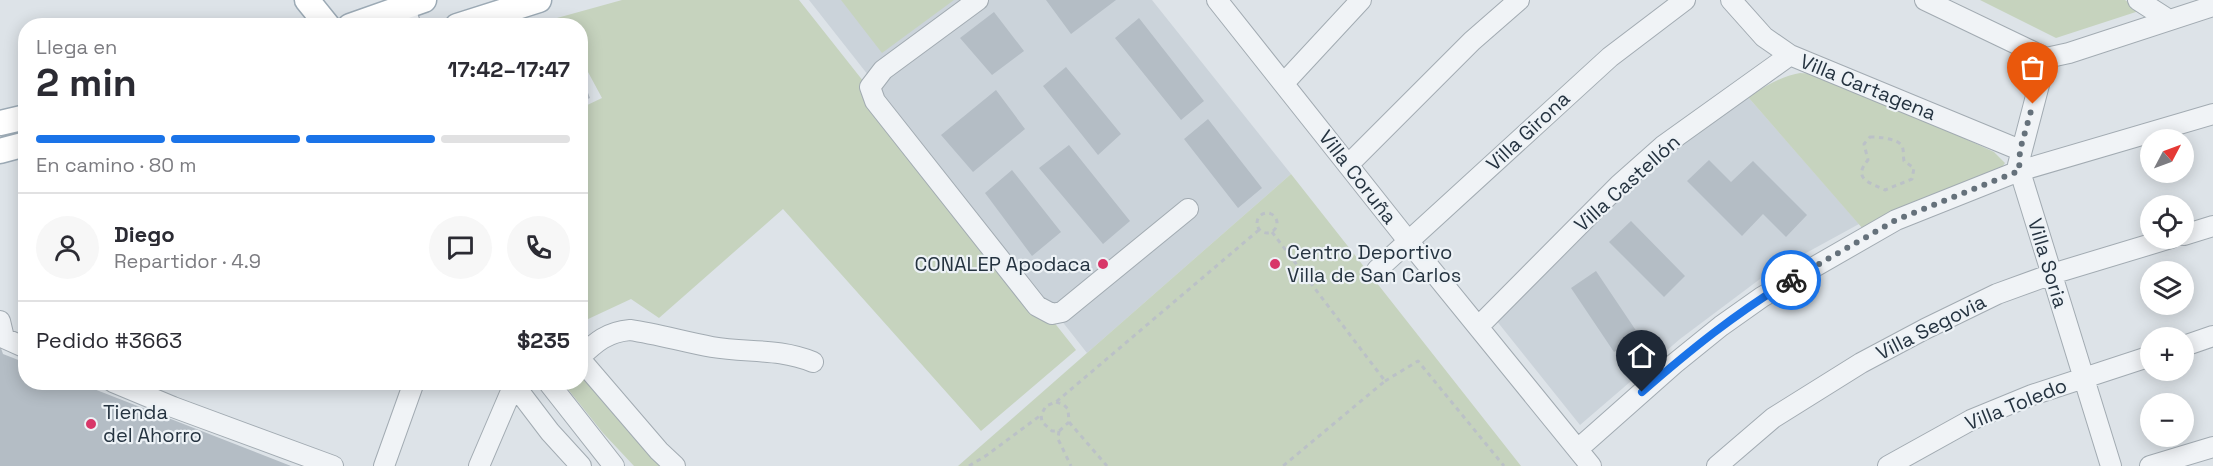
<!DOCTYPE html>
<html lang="es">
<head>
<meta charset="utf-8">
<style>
	body { margin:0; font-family:"Space Grotesk",sans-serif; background:#f7f7f7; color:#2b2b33; height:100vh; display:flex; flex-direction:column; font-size:22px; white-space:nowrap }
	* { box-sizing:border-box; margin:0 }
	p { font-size:20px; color:#7c7c81 }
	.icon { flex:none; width:33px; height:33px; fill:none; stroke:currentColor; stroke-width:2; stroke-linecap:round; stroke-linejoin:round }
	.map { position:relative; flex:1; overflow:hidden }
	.details { position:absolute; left:18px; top:18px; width:570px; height:372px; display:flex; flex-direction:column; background:#fff; border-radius:24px; box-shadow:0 3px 15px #0003 }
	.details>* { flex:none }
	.needle { width:39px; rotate:49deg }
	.controls { position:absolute; left:2140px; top:129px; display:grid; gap:12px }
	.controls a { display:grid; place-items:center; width:54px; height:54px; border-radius:50%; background:#fff; box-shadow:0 3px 15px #0003; font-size:30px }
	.pin { position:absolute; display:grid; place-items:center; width:51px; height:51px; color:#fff; margin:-62px -26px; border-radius:50% 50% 50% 0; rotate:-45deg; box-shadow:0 0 6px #0007 }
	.pin .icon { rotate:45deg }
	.courier { position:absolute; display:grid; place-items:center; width:60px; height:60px; margin:-30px; border:4px solid #1a73e8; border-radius:50%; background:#fff; color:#222; box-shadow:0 2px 8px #0007 }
	.overview em { font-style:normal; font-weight:700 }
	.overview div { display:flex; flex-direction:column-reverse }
	.overview { display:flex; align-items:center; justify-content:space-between; height:102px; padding:0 18px }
	h1 { font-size:39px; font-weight:700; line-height:45px }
	.bar { display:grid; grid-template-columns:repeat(4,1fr); gap:9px 6px; align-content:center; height:72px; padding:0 18px }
	.bar i { height:8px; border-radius:4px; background:#e1e1e2 }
	.bar .current { background:#1a73e8 }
	.bar p { grid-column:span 4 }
	.line { display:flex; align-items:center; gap:15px; padding:0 18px; border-top:2px solid #e1e1e2 }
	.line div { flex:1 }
	.round { display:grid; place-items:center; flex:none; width:63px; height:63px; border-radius:32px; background:#f7f7f7 }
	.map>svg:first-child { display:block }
	.built { fill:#cbd3da }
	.green { fill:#c6d3be }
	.building { fill:#b4bdc5 }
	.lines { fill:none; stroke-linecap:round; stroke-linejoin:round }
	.minor-casing { stroke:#a2abb2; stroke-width:22 }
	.major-casing { stroke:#9caab5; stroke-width:27 }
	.path { stroke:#bbc1c7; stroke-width:3; stroke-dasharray:4.5 4.5; stroke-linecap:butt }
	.minor { stroke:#f0f3f6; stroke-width:20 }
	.major { stroke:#fff; stroke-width:24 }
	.done { stroke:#65717b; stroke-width:6; stroke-dasharray:0 10.8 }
	.route { stroke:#1a73e8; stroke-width:8 }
	.poi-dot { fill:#d83769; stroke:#edf2f6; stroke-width:2 }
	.labels { text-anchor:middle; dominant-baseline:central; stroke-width:4.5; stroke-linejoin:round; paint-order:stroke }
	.street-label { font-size:20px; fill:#253340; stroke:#edf2f6 }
	.poi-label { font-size:20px; fill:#253340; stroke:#edf2f6; text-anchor:start }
</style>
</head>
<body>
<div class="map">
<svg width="2213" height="466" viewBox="0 0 2213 466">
	<rect width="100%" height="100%" fill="#dde3e8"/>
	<!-- built -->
	<path class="built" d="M809 0H1152L1291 174 1087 353Z
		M1748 97 1859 224 1764 276 1680 339 1580 425 1496 320 1661 155Z"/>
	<!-- green -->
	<path class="green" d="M622 0H799L1076 350 981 431 783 209 659 318 631 299 586 320 580 309 581 108 602 98 581 59 580 26 562 25 557 18Z
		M841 0H954L882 53Z
		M1980 0H2125L2142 10 2056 38Z
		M1800 73 1815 74 1848 85 1994 152 2005 163 2000 170 1863 229 1748 97C1764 87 1781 76 1800 73Z
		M1291 174 1521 466H958Z
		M581 373 663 466H634L603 433 563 383 580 382Z"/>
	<!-- building -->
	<path class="building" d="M1046 0H1116L1071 34Z
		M994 12 1024 51 992 75 960 38Z
		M1139 18 1204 101 1181 120 1115 38Z
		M1066 67 1121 134 1098 155 1043 86Z
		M580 72 590 98 580 102Z
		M996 90 1025 129 973 172 941 135Z
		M1208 119 1262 188 1238 208 1184 139Z
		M1069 145 1130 221 1103 244 1039 168Z
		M1709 160 1731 182 1753 161 1807 215 1786 237 1763 214 1742 236 1687 181Z
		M1012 170 1061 232 1032 256 985 193Z
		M1631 221 1685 276 1664 297 1609 242Z
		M1596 271 1639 335 1614 352 1571 288Z
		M0 345 3 354 26 363V382H76L291 466H0Z"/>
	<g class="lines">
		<defs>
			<path id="minor" d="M978 0 883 70 870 87 875 101 1037 306 1052 314 1062 312 1188 209
				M1217 0 1409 242 1591 466
				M1731 0 1764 37 1790 55 2020 150
				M1925 0 2046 58 2069 53 2213 6
				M2138 0 2169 20
				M404 6 411 26
				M2046 58 2018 165 2111 466
				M1284 83 1361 0
				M1348 165 1472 41 1519 0
				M2184 235 2213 226
				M1377 270 1610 57 1685 0
				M0 321 4 338 26 348
				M1478 327 1619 185 1663 146 1790 55
				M2184 346 2213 336
				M580 357C596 342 607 332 630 330 658 334 684 342 712 347 748 353 778 348 813 362
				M580 359 659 451 675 466
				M113 382 173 407 333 466
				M548 382 614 466
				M515 386 550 432 581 466
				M1578 449 1674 364 1721 326 1762 297 1896 220 2019 171 2213 114
				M384 466 414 382
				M479 466 515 382
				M1717 466 1773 418 1861 363 1925 329 1997 294 2052 274 2171 238
				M1888 466 1971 420 2032 395 2151 356
				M2150 466 2213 447"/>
			<path id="major" d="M307 0 328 26
				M350 26 424 0
				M457 26 539 0
				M0 123 26 117
				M0 151 26 144"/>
		</defs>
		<!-- minor casing -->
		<use href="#minor" class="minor-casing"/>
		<!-- major casing -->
		<use href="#major" class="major-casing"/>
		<!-- path -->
		<path class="path" d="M1870 137C1878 137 1897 138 1902 146 1904 150 1903 156 1904 161L1914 168 1912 179 1885 190C1869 182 1852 179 1868 160L1864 144Z
			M1257 223a10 10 0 1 1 20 0a10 10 0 1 1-20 0Z
			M1272 232 1385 381 1283 466
			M1385 381 1418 361 1504 466
			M1056 402 1063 404 1068 409 1069 422 1059 431H1052L1042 422 1041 415 1046 406 1056 402 1260 229
			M1069 422 1107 466
			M1059 431 1058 439 1071 466
			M969 466 987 455 1041 415"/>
		<!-- minor -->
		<use href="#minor" class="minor"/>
		<!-- major -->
		<use href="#major" class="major"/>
	</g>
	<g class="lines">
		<!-- done -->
		<path class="done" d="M1791 280 1896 220 2019 171 2020 150 2033 104"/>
		<!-- route -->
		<path class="route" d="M1642 392C1689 351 1737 312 1791 280"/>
	</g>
	<!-- markers -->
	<g class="poi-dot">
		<circle cx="1103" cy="264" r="6"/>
		<circle cx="1275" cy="264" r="6"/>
		<circle cx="91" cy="424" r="6"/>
	</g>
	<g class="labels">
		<!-- street labels -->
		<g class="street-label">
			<text transform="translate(1868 87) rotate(22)">Villa Cartagena</text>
			<text transform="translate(1528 131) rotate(-43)">Villa Girona</text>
			<text transform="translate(1358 177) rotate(52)">Villa Coruña</text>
			<text transform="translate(1627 183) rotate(-42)">Villa Castellón</text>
			<text transform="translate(2048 263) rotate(73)">Villa Soria</text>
			<text transform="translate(1931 327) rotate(-27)">Villa Segovia</text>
			<text transform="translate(2016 404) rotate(-22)">Villa Toledo</text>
		</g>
		<!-- poi labels -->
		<g class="poi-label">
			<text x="1287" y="252">Centro Deportivo<tspan x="1287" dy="23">Villa de San Carlos</tspan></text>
			<text x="1091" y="264" text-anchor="end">CONALEP Apodaca</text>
			<text x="103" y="412">Tienda<tspan x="103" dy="23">del Ahorro</tspan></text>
		</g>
	</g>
</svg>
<div class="controls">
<a><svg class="needle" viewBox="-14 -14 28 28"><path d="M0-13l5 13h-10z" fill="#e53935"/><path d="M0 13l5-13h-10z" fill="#7c7c81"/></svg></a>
<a><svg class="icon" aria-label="locate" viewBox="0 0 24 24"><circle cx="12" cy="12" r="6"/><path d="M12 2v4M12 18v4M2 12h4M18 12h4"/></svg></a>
<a><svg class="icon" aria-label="layers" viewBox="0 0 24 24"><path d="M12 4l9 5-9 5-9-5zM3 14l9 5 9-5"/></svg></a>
<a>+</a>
<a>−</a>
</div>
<div class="pin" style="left:2033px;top:104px;background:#ea580c"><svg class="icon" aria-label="bag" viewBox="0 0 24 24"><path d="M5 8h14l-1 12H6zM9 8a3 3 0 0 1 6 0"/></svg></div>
<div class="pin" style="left:1642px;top:392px;background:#1f2937"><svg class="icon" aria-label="home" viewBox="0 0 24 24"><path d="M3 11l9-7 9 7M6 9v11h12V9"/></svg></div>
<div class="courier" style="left:1791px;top:280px"><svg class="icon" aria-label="bike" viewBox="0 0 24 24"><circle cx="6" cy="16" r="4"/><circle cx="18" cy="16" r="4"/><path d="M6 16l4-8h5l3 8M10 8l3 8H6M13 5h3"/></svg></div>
<section class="details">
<div class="overview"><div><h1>2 min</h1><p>Llega en</p></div><em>17:42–17:47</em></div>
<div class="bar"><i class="current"></i><i class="current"></i><i class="current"></i><i></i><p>En camino · 80 m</p></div>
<div class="line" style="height:108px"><a class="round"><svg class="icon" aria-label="person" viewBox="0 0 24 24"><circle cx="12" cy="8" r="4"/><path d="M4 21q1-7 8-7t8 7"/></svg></a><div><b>Diego</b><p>Repartidor · 4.9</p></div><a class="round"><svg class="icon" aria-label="chat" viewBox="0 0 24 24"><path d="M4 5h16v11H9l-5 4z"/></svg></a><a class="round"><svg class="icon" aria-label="phone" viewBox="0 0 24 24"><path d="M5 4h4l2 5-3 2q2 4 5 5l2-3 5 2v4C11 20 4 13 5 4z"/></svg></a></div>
<div class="line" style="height:78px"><div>Pedido #3663</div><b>$235</b></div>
</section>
</div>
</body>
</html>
